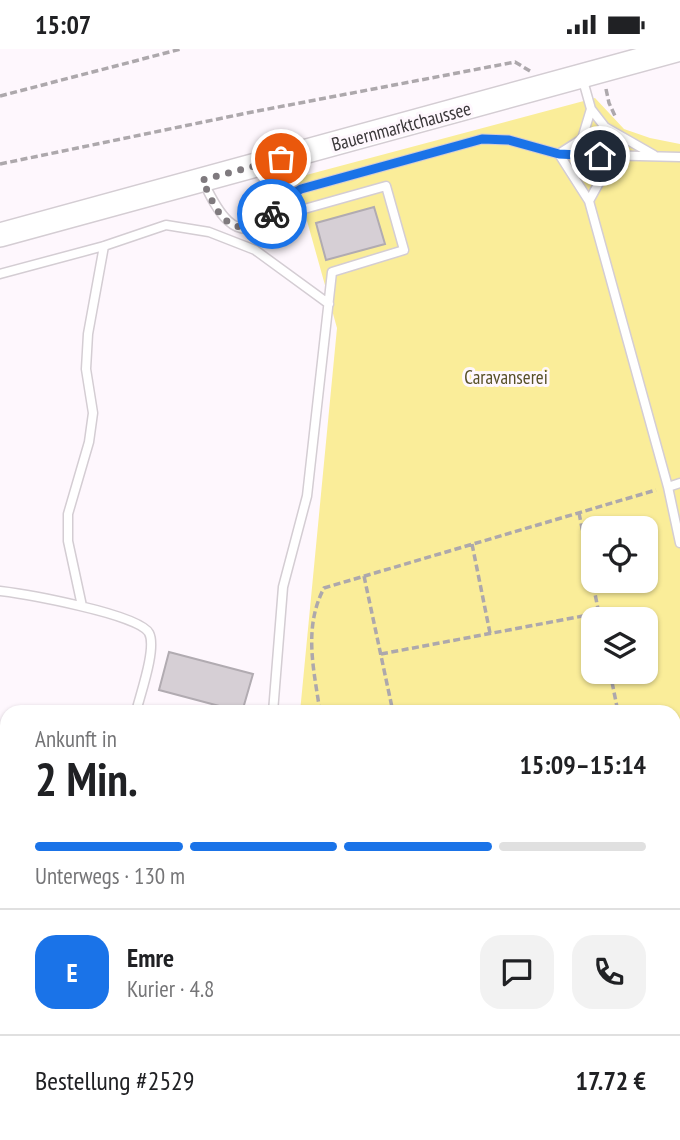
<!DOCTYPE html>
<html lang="de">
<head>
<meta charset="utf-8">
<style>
	body { margin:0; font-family:"PT Sans Narrow",sans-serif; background:#f2f2f2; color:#202124; height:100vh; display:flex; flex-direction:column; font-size:26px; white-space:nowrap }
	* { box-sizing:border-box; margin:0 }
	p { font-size:23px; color:#757577 }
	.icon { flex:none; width:38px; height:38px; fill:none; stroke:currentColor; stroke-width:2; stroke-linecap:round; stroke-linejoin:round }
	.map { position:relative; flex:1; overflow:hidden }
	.side { position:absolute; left:0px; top:656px; width:681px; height:436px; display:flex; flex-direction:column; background:#fff; border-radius:21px 21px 0 0; box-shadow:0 2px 5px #0004 }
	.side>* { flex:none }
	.tools { position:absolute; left:581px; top:467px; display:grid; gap:14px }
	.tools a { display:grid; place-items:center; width:77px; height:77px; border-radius:14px; background:#fff; box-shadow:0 2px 5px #0004; font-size:35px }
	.pin { position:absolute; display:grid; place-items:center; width:60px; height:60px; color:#fff; margin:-30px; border:4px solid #fff; border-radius:50%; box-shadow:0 2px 7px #0007 }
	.courier { position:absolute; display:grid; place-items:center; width:70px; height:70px; margin:-35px; border:5px solid #1a73e8; border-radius:50%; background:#fff; color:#222; box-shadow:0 2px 9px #0007 }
	.headline em { font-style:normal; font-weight:800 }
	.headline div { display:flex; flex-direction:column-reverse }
	.headline { display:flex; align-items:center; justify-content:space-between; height:119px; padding:0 35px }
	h1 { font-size:46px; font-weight:800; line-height:52px }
	.bar { display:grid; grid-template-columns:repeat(4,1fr); gap:10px 7px; align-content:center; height:84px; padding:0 35px }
	.bar i { height:9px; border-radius:5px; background:#e0e0e0 }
	.bar .active { background:#1a73e8 }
	.bar p { grid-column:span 4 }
	.line { display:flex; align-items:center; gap:18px; padding:0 35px; border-top:2px solid #e0e0e0 }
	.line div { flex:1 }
	.round { display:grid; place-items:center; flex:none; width:74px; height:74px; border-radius:21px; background:#f2f2f2 }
	.status { display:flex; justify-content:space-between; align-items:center; height:49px; padding:0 35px; background:#fff; direction:ltr }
	.status svg { height:19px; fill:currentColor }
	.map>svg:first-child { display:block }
	.green { fill:#faed99; fill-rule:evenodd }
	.forest { fill:#c9b955 }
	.water { fill:#e5d572; stroke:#b2a661; stroke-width:2 }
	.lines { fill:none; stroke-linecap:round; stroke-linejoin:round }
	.stream { stroke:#b2a661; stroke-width:5 }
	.building { fill:#d6cfd5; stroke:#b1abb1; stroke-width:2 }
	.service-casing { stroke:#d4cdd3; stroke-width:11 }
	.secondary-casing { stroke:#d4cdd3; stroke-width:26 }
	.path { stroke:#ada8ac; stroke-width:3.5; stroke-dasharray:7 3.5; stroke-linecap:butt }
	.service { stroke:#fff; stroke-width:8 }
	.secondary { stroke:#fff; stroke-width:23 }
	.done { stroke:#7f7a7e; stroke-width:7; stroke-dasharray:0 12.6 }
	.route { stroke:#1a73e8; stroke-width:9 }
	.labels { text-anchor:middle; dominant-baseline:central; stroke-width:6; stroke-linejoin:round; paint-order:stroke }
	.street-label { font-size:19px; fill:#3a3739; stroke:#fef7fd }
	.park-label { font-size:19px; fill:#564f26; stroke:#fef7fd }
</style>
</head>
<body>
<div class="status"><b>15:07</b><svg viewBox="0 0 49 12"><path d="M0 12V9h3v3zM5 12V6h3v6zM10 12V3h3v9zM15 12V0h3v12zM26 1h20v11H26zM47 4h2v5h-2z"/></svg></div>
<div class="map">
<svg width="680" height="1091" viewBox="0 0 680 1091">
	<rect width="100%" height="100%" fill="#fef7fd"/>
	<!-- green -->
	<path class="green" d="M595 49 624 80 650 89 680 95V888H674V663H300L337 279 295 129ZM593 480H646V532H593ZM593 570H646V623H593Z
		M680 979V1091H305L314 1085H674V980Z
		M0 1000 7 1001V1085H202L194 1091H0Z"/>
	<!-- forest -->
	<path class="forest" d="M680 846V979L674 980V848Z"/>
	<!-- water -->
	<path class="water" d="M202 1085H314L305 1091H194Z"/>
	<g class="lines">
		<!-- stream -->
		<path class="stream" d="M674 997H680"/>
	</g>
	<!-- building -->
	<path class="building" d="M374 158 385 195 326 211 316 174Z
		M169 603 253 625 242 663 159 641Z"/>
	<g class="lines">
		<defs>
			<path id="service" d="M582 28 591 60 605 78 654 106
				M560 104 582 90 591 60
				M559 105 589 152 668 438 680 494
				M204 134C216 159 235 198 268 170 274 165 277 157 282 152 287 147 295 144 301 140L482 90 509 91 559 105 680 108
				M589 152 601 130 620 109
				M0 225 104 197 166 176 209 183 255 201 329 255
				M668 438 680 434
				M0 542C25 545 139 565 149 584 157 599 140 646 136 663
				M82 557 68 492V465L89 393 93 364 86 320 88 285 104 197
				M273 663 283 538 307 447 332 223 404 201 386 137 290 164 283 151
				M0 825 7 827"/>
			<path id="secondary" d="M0 186 680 0"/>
		</defs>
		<!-- service casing -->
		<use href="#service" class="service-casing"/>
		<!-- secondary casing -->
		<use href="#secondary" class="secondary-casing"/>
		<!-- path -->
		<path class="path" d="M606 40 609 54 616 69
			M0 47 181 0
			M0 115 247 64 515 13 530 22
			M579 464 600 570
			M472 495 490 584
			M364 527 393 663
			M381 605 599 564
			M610 623 618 663
			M320 663C314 621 303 579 324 539L656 441
			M674 834H680
			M0 981 7 983
			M674 1052 680 1049
			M641 1091 644 1085"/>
		<!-- service -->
		<use href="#service" class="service"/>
		<!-- secondary -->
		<use href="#secondary" class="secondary"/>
	</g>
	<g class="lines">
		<!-- done -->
		<path class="done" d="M272 165C266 172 256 177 247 178 221 181 212 150 202 131L281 110"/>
		<!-- route -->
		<path class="route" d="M272 165 283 151 301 140 482 90 509 91 559 105 600 107"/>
	</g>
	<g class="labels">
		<!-- street labels -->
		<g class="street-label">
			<text transform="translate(401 77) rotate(-15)">Bauernmarktchaussee</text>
		</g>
		<!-- park labels -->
		<g class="park-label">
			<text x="506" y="328">Caravanserei</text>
		</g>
	</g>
</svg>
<div class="tools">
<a><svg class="icon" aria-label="locate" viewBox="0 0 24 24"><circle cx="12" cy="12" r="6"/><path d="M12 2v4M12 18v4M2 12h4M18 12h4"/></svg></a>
<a><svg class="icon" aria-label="layers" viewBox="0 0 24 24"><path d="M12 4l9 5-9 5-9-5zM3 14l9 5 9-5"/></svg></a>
</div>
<div class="pin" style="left:281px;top:110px;background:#ea580c"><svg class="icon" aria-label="bag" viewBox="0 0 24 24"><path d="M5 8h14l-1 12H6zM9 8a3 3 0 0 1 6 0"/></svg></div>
<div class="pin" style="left:600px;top:107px;background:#1f2937"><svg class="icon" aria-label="home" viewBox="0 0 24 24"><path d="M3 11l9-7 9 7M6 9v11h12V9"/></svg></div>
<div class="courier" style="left:272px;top:165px"><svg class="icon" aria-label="bike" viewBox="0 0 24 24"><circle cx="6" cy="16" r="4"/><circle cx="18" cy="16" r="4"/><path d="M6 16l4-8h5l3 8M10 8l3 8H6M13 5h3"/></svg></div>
<section class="side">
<div class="headline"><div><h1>2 Min.</h1><p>Ankunft in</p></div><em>15:09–15:14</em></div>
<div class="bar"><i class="active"></i><i class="active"></i><i class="active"></i><i></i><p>Unterwegs · 130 m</p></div>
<div class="line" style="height:126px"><b class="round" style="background:#1a73e8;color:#fff">E</b><div><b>Emre</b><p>Kurier · 4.8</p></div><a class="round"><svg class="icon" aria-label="chat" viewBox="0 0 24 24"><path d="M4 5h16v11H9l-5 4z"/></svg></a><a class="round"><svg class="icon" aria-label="phone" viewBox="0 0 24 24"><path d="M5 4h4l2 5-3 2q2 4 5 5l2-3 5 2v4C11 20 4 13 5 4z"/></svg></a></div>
<div class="line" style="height:91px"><div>Bestellung #2529</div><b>17.72 €</b></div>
</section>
</div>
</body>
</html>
